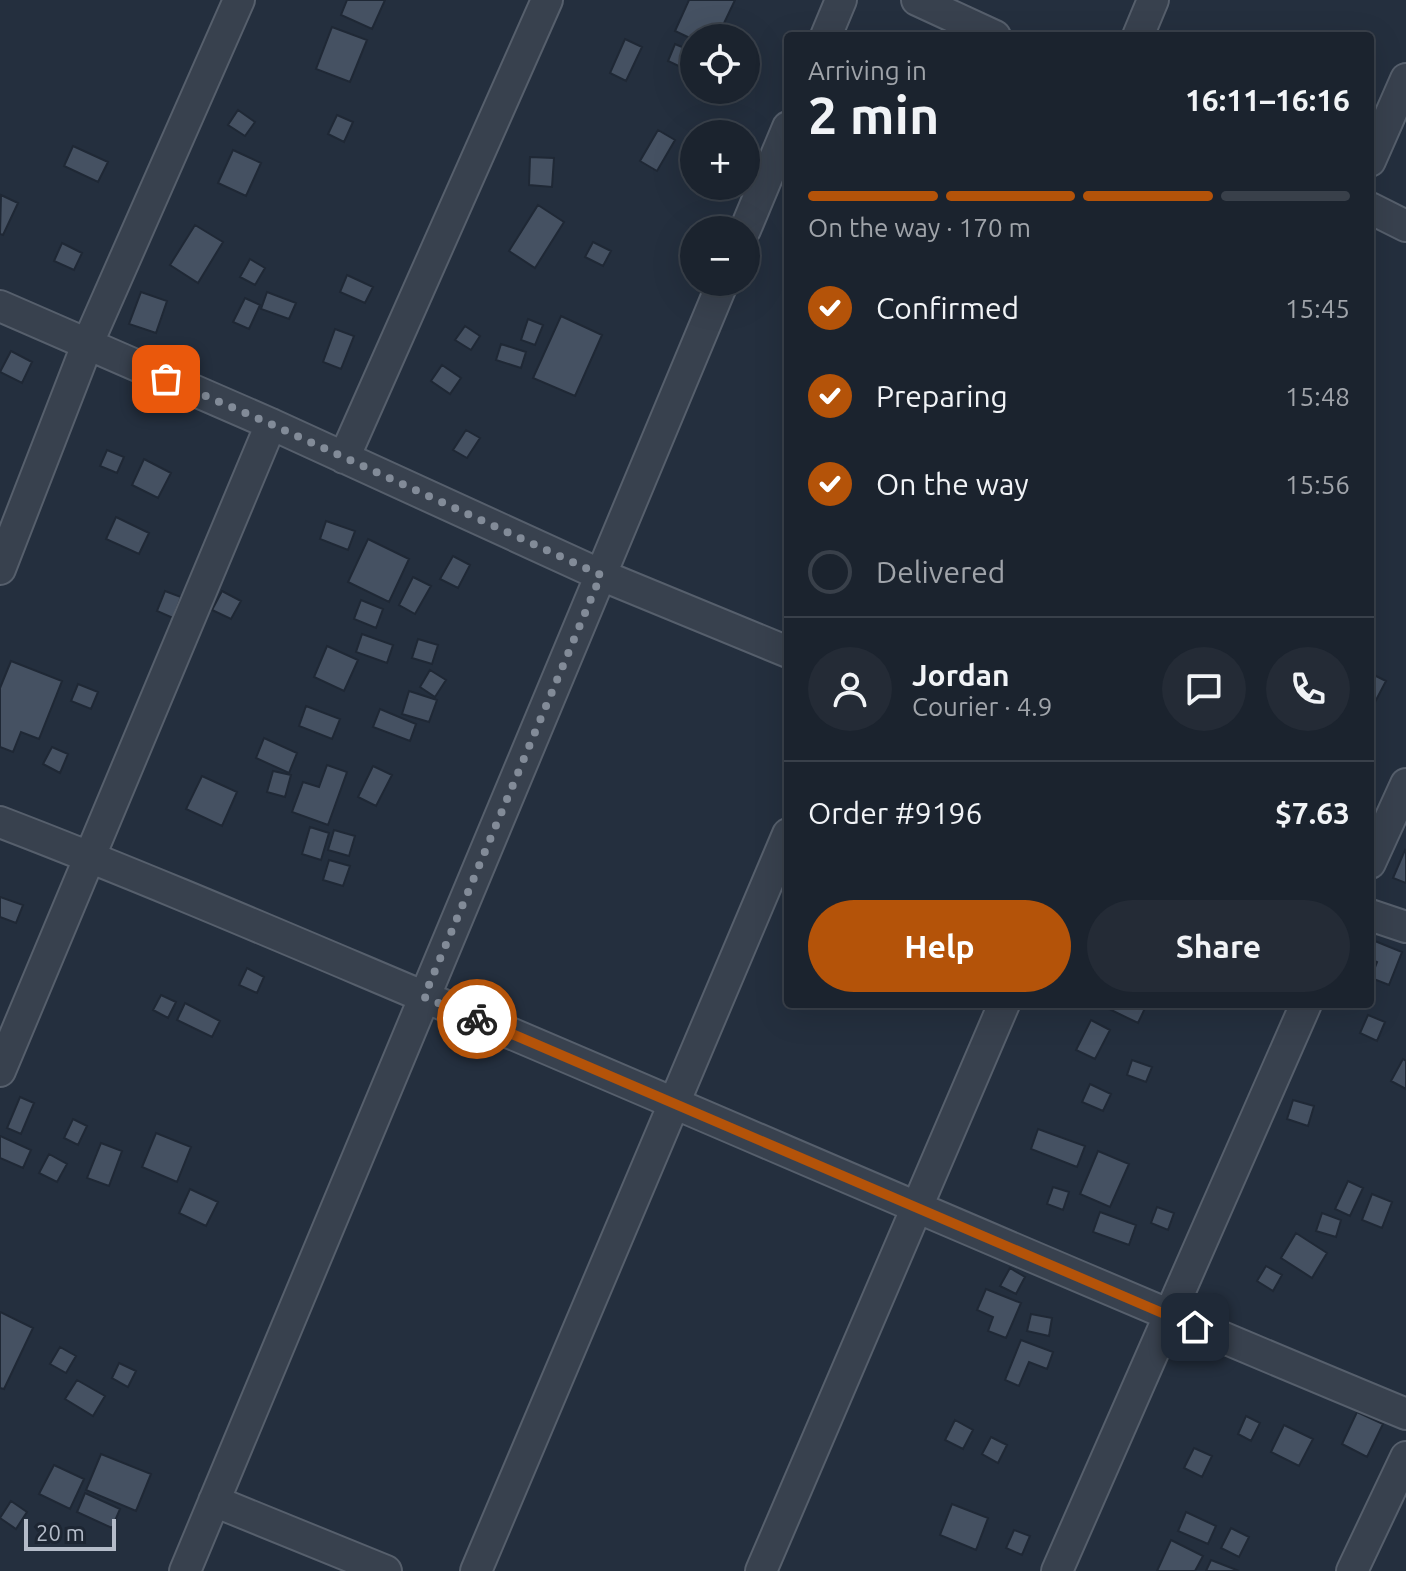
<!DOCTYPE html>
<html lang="en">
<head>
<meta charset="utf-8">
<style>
	body { margin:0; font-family:Ubuntu,sans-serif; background:#242b36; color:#f1f3f6; height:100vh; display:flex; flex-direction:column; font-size:30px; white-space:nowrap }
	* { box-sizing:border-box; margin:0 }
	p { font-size:26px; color:#a0a4aa }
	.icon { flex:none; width:44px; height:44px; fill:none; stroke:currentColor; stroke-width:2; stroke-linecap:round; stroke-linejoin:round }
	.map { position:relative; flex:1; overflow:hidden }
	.panel { position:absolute; left:784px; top:32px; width:590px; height:976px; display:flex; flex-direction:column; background:#1b232e; border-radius:8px; box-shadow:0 8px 32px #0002,0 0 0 2px #39404a }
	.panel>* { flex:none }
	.buttons { position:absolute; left:680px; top:24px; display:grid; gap:16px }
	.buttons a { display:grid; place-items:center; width:80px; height:80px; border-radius:50%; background:#1b232e; box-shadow:0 8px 32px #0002,0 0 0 2px #39404a; font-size:40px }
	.scale { position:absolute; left:24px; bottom:20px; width:92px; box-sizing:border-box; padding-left:8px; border:4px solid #b4bcc9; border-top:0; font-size:22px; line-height:28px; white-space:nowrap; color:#b4bcc9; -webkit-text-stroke:6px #1d2633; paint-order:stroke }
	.pin { position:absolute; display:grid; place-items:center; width:68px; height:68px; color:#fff; margin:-34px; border-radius:16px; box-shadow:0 4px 12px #0006 }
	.courier { position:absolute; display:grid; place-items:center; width:80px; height:80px; margin:-40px; border:6px solid #b45309; border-radius:50%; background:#fff; color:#222; box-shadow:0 2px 10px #0007 }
	.overview em { font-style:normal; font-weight:600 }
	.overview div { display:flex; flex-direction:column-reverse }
	.overview { display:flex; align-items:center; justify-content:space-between; height:136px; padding:0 24px }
	h1 { font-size:52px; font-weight:600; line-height:60px }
	.bar { display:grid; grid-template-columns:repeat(4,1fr); gap:12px 8px; align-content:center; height:96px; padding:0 24px }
	.bar i { height:10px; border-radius:6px; background:#39404a }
	.bar .on { background:#b45309 }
	.bar p { grid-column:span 4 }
	.line { display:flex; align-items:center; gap:20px; padding:0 24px; border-top:2px solid #39404a }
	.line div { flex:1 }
	.round { display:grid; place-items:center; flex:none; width:84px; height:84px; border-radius:42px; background:#242b36 }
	ol { padding:0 24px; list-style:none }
	li { display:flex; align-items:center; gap:24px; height:88px }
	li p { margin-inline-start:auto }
	li .icon { padding:8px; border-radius:50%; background:#b45309; color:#fff; stroke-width:4 }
	li:last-child { color:#a0a4aa }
	li i { width:44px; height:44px; border:4px solid #39404a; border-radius:50% }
	.action { display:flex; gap:16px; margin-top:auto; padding:16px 24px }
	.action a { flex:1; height:92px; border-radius:48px; background:#b45309; color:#fff; font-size:32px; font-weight:600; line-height:92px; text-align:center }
	.action a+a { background:#242b36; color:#f1f3f6 }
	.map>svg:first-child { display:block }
	.building { fill:#455162; stroke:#1f2835; stroke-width:2 }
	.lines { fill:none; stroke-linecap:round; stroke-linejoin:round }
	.street-casing { stroke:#565f6c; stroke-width:34 }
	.street { stroke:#38414e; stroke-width:30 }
	.done { stroke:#828b98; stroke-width:8; stroke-dasharray:0 14.4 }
	.route { stroke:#b45309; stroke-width:10 }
</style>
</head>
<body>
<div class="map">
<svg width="1406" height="1571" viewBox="0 0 1406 1571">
	<rect width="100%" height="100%" fill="#242f3e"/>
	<!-- building -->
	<path class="building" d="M347 0H385L372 29 341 15Z
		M689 0H735L717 38 694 40 675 31Z
		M332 27 367 40 350 82 316 69Z
		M625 39 642 47 626 81 610 73Z
		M675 44 694 52 687 70 668 61Z
		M238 110 255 122 245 136 228 125Z
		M337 115 353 122 344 142 328 134Z
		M658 130 675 140 657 171 640 161Z
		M73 146 108 162 98 182 64 166Z
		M233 150 261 163 246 196 218 183Z
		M530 157 554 158 552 187 529 185Z
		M1 195 18 203 3 235 0 234Z
		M538 205 564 222 535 268 509 251Z
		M195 225 223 242 198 283 170 265Z
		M593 242 611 251 603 266 585 257Z
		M62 243 82 253 74 270 54 261Z
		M250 259 265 268 255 285 240 277Z
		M347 275 373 287 365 303 340 292Z
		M141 292 167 301 156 333 129 324Z
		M267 292 296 303 289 319 261 309Z
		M245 298 260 305 249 329 233 322Z
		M561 316 602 335 575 396 533 378Z
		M528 319 543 325 535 345 521 340Z
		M465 326 480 336 471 350 455 340Z
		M335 329 354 336 341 369 323 362Z
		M501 344 526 352 521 368 496 360Z
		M11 351 32 362 22 383 0 372Z
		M442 365 461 378 450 394 431 381Z
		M466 430 480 438 467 458 453 450Z
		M107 450 124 457 117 473 100 466Z
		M144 459 171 473 158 498 132 485Z
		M116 517 149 533 139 554 106 539Z
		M326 521 355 531 348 550 320 539Z
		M368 539 409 559 389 602 348 582Z
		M453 556 470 565 458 588 440 579Z
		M413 577 431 586 415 614 399 605Z
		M165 591 181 597 173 618 157 611Z
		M222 591 241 601 231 619 212 610Z
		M361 600 383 609 376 628 354 619Z
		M362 634 393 645 387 663 356 652Z
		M418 639 438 645 432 664 412 658Z
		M327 646 358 660 344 691 314 677Z
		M11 661 62 681 39 739 21 732 13 752 0 747V688Z
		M430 670 446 680 435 697 420 687Z
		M1370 673 1386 681 1375 702 1370 699Z
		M78 684 98 692 91 709 71 701Z
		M409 691 437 700 429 722 402 714Z
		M306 706 340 719 332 739 299 726Z
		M380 709 416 724 410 741 373 727Z
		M264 738 297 753 289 773 256 758Z
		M52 747 68 754 60 773 43 764Z
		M327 765 347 772 328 825 292 812 303 782 319 787Z
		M373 766 392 775 376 806 358 797Z
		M273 771 291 775 285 797 267 792Z
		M202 776 237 792 222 826 186 809Z
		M310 827 329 833 321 860 302 854Z
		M334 830 355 836 349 856 328 850Z
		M1405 850 1406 851V883L1393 878Z
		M329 860 350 866 343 886 323 880Z
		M0 897 23 905 16 923 0 917Z
		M1370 939 1402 952 1389 985 1371 978 1377 962 1370 959Z
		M247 968 264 977 257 993 239 985Z
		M161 995 176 1002 168 1018 153 1010Z
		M185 1003 220 1021 212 1037 177 1020Z
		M1109 1004H1147L1138 1023 1107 1008Z
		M1368 1015 1385 1022 1377 1041 1360 1033Z
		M1091 1020 1110 1030 1095 1059 1076 1050Z
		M1403 1059 1406 1061V1089L1391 1081Z
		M1132 1060 1152 1067 1146 1082 1127 1075Z
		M1090 1084 1111 1094 1103 1111 1082 1102Z
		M20 1097 34 1103 21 1134 7 1128Z
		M1293 1100 1314 1106 1308 1126 1287 1119Z
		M73 1119 87 1126 78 1145 64 1138Z
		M1038 1129 1085 1146 1077 1167 1031 1149Z
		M156 1133 191 1147 177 1182 142 1167Z
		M0 1136 31 1150 23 1168 0 1158Z
		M101 1143 122 1151 109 1186 87 1178Z
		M1098 1151 1129 1164 1110 1207 1080 1194Z
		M49 1154 67 1164 57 1182 39 1173Z
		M1348 1181 1363 1188 1350 1216 1335 1209Z
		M1053 1187 1069 1192 1063 1210 1047 1204Z
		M190 1189 218 1202 206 1226 179 1213Z
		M1372 1194 1392 1202 1382 1228 1362 1220Z
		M1157 1207 1174 1213 1168 1230 1151 1223Z
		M1100 1212 1136 1225 1129 1245 1093 1232Z
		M1322 1213 1341 1220 1336 1237 1316 1231Z
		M1296 1233 1327 1253 1312 1278 1281 1258Z
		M1266 1266 1282 1275 1273 1291 1257 1281Z
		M1010 1268 1025 1277 1016 1294 1000 1286Z
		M986 1289 1021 1303 1006 1338 988 1331 993 1317 977 1310Z
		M0 1312 33 1328 4 1389 0 1388Z
		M1031 1314 1052 1318 1049 1336 1027 1331Z
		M1021 1340 1053 1352 1047 1369 1029 1362 1019 1386 1005 1380Z
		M60 1347 76 1356 66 1373 50 1364Z
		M119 1363 136 1371 128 1387 112 1378Z
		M77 1380 105 1396 93 1416 65 1399Z
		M1357 1412 1383 1424 1367 1457 1342 1444Z
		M1246 1416 1260 1423 1251 1441 1238 1434Z
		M955 1420 973 1430 963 1449 945 1440Z
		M1284 1425 1313 1439 1299 1466 1271 1452Z
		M991 1437 1007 1445 998 1463 982 1454Z
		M1194 1448 1212 1456 1202 1477 1184 1468Z
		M101 1454 151 1474 136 1511 86 1490Z
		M54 1465 84 1479 70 1509 39 1494Z
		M85 1493 120 1509 112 1528 77 1512Z
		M11 1501 27 1512 16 1529 0 1518Z
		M952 1504 988 1518 976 1550 940 1535Z
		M1186 1512 1216 1526 1208 1544 1178 1531Z
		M1231 1528 1249 1537 1239 1557 1221 1548Z
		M1014 1530 1030 1536 1022 1555 1006 1548Z
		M1171 1540 1203 1556 1195 1571H1157Z
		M1211 1560 1239 1571H1206Z"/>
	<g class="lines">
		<defs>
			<path id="street" d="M917 0 995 36
				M826 36 841 0
				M1138 36 1153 0
				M1370 161 1406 79
				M1370 208 1406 226
				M745 230 788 127
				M0 306 271 424 601 575 788 652
				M344 458 547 0
				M0 569 87 345 239 0
				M0 822C167 886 331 958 496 1027 799 1156 1101 1288 1406 1414
				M1370 863 1406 784
				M1370 915 1406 927
				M0 1071 271 424
				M214 1501 386 1571
				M185 1571 723 282
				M476 1571 788 834
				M761 1571 1004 1004
				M1057 1571 1306 1004
				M1352 1571 1406 1457"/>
		</defs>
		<!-- street casing -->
		<use href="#street" class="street-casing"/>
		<!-- street -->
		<use href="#street" class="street"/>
	</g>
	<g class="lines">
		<!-- done -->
		<path class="done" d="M166 379 271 424 601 575 424 997 477 1019"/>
		<!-- route -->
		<path class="route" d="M477 1019 1195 1327"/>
	</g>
</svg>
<div class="buttons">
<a><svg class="icon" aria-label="locate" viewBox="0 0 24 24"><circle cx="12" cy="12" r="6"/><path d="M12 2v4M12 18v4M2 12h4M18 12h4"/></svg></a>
<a>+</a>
<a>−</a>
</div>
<div class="scale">20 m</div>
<div class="pin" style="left:166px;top:379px;background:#ea580c"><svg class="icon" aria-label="bag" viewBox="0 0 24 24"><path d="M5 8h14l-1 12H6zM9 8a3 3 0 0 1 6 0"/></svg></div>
<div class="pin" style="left:1195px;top:1327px;background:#1f2937"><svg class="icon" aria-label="home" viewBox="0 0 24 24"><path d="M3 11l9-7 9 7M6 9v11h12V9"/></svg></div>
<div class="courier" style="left:477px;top:1019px"><svg class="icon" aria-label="bike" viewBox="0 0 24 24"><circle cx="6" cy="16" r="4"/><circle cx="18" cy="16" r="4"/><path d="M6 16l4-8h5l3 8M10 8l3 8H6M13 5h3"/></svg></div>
<section class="panel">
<div class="overview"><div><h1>2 min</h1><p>Arriving in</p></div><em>16:11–16:16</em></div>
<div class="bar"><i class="on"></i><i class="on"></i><i class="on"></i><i></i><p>On the way · 170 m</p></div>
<ol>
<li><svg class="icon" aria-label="check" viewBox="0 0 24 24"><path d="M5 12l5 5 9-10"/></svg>Confirmed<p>15:45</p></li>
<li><svg class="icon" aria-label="check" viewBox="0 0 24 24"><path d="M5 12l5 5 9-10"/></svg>Preparing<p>15:48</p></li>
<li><svg class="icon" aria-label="check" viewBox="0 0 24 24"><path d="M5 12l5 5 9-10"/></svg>On the way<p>15:56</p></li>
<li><i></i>Delivered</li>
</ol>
<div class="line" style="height:144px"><a class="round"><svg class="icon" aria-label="person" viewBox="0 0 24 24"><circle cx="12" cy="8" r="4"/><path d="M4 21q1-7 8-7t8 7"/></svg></a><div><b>Jordan</b><p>Courier · 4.9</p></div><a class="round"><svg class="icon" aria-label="chat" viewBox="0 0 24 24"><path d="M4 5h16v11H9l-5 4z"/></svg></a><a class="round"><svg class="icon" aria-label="phone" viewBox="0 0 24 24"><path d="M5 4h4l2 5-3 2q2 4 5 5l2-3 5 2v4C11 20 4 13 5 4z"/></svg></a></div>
<div class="line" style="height:104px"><div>Order #9196</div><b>$7.63</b></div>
<div class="action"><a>Help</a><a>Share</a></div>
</section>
</div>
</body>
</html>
